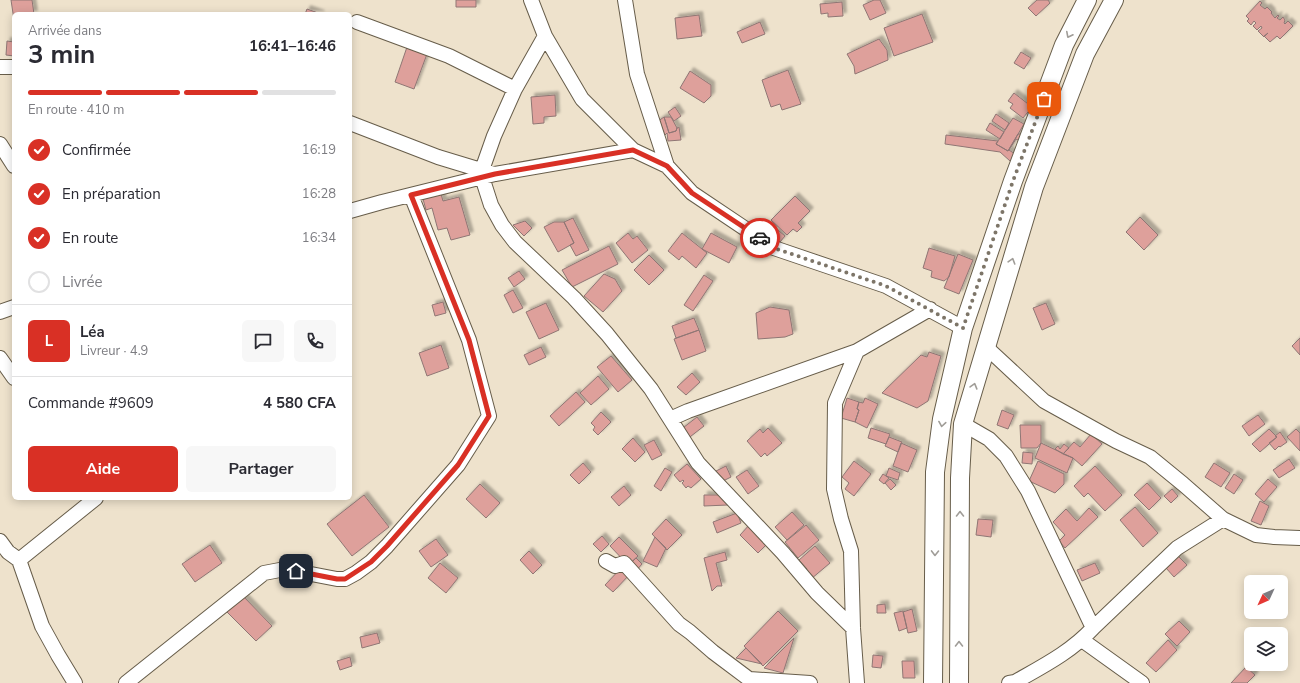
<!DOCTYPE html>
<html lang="fr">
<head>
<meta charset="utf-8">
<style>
	body { margin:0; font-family:"Nunito Sans",sans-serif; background:#f7f7f7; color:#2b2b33; height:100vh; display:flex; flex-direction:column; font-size:15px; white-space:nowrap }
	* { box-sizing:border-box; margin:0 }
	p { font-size:13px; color:#7c7c81 }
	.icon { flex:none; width:22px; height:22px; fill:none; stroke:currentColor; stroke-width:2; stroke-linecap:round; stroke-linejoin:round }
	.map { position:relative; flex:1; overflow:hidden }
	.sheet { position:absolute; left:12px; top:12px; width:340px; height:488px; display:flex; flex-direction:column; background:#fff; border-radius:6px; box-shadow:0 2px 10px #0003 }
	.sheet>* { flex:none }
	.needle { width:26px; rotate:226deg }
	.fabs { position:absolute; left:1244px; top:575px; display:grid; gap:8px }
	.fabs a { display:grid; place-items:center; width:44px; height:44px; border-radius:6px; background:#fff; box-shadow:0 2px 10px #0003; font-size:20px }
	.pin { position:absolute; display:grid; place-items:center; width:34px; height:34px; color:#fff; margin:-17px; border-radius:8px; box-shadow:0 2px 6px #0006 }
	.courier { position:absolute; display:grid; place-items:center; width:40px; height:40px; margin:-20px; border:3px solid #d93025; border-radius:50%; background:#fff; color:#222; box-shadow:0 1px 5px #0007 }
	.overview em { font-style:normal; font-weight:700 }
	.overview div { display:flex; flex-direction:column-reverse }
	.overview { display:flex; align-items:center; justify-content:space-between; height:68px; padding:0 16px }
	h1 { font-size:26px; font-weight:700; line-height:30px }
	.bar { display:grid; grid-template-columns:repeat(4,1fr); gap:6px 4px; align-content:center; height:48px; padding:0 16px }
	.bar i { height:5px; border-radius:3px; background:#e1e1e2 }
	.bar .active { background:#d93025 }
	.bar p { grid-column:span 4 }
	.line { display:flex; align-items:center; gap:10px; padding:0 16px; border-top:1px solid #e1e1e2 }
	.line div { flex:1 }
	.round { display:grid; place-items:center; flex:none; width:42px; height:42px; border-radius:6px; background:#f7f7f7 }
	ol { padding:0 16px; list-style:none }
	li { display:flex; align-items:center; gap:12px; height:44px }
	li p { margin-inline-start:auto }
	li .icon { padding:4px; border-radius:50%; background:#d93025; color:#fff; stroke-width:4 }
	li:last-child { color:#7c7c81 }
	li i { width:22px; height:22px; border:2px solid #e1e1e2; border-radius:50% }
	.primary-button { display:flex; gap:8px; margin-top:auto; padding:8px 16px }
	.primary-button a { flex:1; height:46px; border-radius:6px; background:#d93025; color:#fff; font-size:16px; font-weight:700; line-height:46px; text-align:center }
	.primary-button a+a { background:#f7f7f7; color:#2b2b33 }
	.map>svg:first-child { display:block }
	.building { fill:#dea09b; stroke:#8f7674; filter:url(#shadow) }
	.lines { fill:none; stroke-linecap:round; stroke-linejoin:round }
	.minor-casing { stroke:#675d4a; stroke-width:16 }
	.tertiary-casing { stroke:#675d4a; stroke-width:20 }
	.minor { stroke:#fff; stroke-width:14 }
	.tertiary { stroke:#fff; stroke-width:18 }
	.oneway { stroke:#a09d98 }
	.done { stroke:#7d7568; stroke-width:4; stroke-dasharray:0 7.2 }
	.route { stroke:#d93025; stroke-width:5 }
</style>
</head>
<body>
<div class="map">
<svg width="1300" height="683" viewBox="0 0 1300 683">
	<defs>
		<filter id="shadow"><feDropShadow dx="3.5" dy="-3.5" stdDeviation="1" flood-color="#0004"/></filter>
	</defs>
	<rect width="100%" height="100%" fill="#eee2cc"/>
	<!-- building -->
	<path class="building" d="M11 0H32L34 14H14V20Z
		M456 0H476V7H456Z
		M874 0H880L886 13 870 20 863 5Z
		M1037 0H1048L1050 3 1036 16 1028 8Z
		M1260 1 1262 3 1260 5 1265 9 1267 7 1272 12 1271 13 1275 18 1278 15 1279 16 1277 18 1280 20 1283 17 1285 20 1284 23 1285 24 1288 21 1293 26 1280 39 1277 36 1270 42 1264 36 1268 33 1264 37 1258 31 1262 28 1261 26 1257 30 1253 26 1256 23 1254 21 1251 25 1247 21 1249 19 1246 16Z
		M842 2 843 16 828 17V13L821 14 820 4Z
		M307 9 321 14H305Z
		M922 14 933 42 894 56 884 28Z
		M699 15 702 36 677 39 675 18Z
		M760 22 765 34 742 43 737 32Z
		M879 39 887 50 888 60 855 74 854 66 847 54Z
		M7 41 14 42V56L6 55Z
		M407 47 427 54 414 89 395 82Z
		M1021 52 1031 58 1024 69 1014 63Z
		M788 70 801 104 782 110 780 104 771 107 762 80Z
		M690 71 711 85V96L704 103 680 88Z
		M1014 93 1032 107 1023 118 1010 108 1013 104 1008 101Z
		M555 95 556 116 544 117V123L533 124 531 97Z
		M675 107 681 116 674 121 668 112Z
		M996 114 1009 123 1005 130 992 121Z
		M664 117 669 133 676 131 677 128 679 127 681 140 668 141 667 133 664 136 654 124Z
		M664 117H671L677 128 676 131 669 133Z
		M1013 118 1024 124 1008 151 996 144Z
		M990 123 1004 132 1000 139 986 130Z
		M1018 134H1024L1020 141 1016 139 1009 150 1015 154 1013 162 1010 161 1000 152 945 144 946 135 998 141 996 144 1008 151Z
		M441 194 443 201 459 197 470 235 451 240 447 228 438 230 432 208 426 210 423 199Z
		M795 196 810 211 798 223 802 227 797 232 793 229 787 235 771 220Z
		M1140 217 1158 235 1144 250 1126 232Z
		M573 218 589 250 576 256 570 245 574 243 564 222Z
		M525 221 532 228 524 236 513 225Z
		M554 222H564L574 243 558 252 544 227Z
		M771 223 776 228 771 233 766 228Z
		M778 230 785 236 780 242 772 235Z
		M628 233 633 239 637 236 648 250 632 263 616 243Z
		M682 233 707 253 696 268 682 256 679 260 668 251Z
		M711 233 737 247 729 263 702 249Z
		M609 246 618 264 572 287 562 270Z
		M929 248 955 256 949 277 944 281 931 277 932 271 923 268Z
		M958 254 973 260 959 294 944 288Z
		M649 255 664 270 649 285 634 270Z
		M519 271 525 279 514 287 508 278Z
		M604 274 615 279 622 291 603 312 584 296Z
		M704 275 713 281 693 311 684 305Z
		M513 290 523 308 513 313 504 295Z
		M443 302 446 313 435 316 432 305Z
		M546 303 559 330 539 339 526 312Z
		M1046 303 1055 324 1042 330 1033 308Z
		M770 307 789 310 793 334 785 337 758 339 756 313Z
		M694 318 699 330 676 338 672 326Z
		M699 330 706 351 682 360 674 339Z
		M1300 338V355L1292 346Z
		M441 345 449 368 427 376 419 353Z
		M541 347 546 357 529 365 524 355Z
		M929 352 941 356 928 401 917 408 882 393 921 355 927 357Z
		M611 356 632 380 618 392 597 367Z
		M692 373 700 382 686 395 677 387Z
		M598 376 609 389 591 405 580 393Z
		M576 392 585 402 559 426 550 416Z
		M847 398 859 402 857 409 859 410 855 422 841 418Z
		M865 398 878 404 867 428 855 422 859 410 857 409 859 402 863 403Z
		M1002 410 1014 415 1008 429 997 425Z
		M601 412 611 422 598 435 593 430 595 427 591 423Z
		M1258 415 1265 424 1249 436 1242 426Z
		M697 417 704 426 686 440 679 431Z
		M1020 425H1041V443L1037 448H1021Z
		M768 428 782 443 767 456 765 453 761 457 747 441 760 429 763 433Z
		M871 428 890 434 886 444 868 438Z
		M1269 429 1277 437 1260 452 1252 444Z
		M1296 429 1300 433V451L1287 437Z
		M1280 432 1287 442 1280 447 1279 446 1275 450 1269 443 1277 437 1275 436Z
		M1091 434 1102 444 1082 466 1073 458 1063 454 1074 442 1080 447Z
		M889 437 902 442 898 452 885 446Z
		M633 438 645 452 635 462 622 449Z
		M654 440 662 455 652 460 644 445Z
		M901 443 917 450 908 472 893 466Z
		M1041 443 1073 458 1067 473 1035 458Z
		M1064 444 1069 448 1063 454 1055 449 1058 446 1060 449Z
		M1023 452 1033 453 1032 464 1022 463Z
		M1289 459 1295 468 1279 478 1273 470Z
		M854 461 871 474 854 496 845 489 849 483 842 477Z
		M1038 461 1064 474V484L1055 493 1029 481Z
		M583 463 591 472 579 484 570 475Z
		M1214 463 1230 473 1221 487 1205 477Z
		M687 464 701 479 691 488 688 486 686 488 682 483 684 481 683 480 680 482 674 475Z
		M726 466 731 477 721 482 716 471Z
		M1095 466 1122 495 1105 511 1088 493 1084 497 1074 486Z
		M665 468 672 472 661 491 654 486Z
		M889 468 900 473 898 480 886 476Z
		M747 470 759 486 748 494 736 477Z
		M883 474 889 478 884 484 879 480Z
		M1234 474 1243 480 1234 494 1225 488Z
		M890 479 896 485 891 490 885 483Z
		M1268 479 1277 487 1264 502 1255 494Z
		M1147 483 1161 498 1149 510 1134 495Z
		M480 484 500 503 486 518 466 499Z
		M624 486 631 495 619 506 611 497Z
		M1172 489 1178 496 1171 503 1164 496Z
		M364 495 389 527 352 556 327 524Z
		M704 495H728V505L704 506Z
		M1260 501 1269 506 1261 525 1251 521Z
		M1135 507 1158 533 1143 547 1120 520Z
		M1089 508 1098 517 1065 548 1059 541 1065 535 1053 522 1066 509 1077 521Z
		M792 512 804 525 787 540 775 527Z
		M737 513 741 523 717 533 713 522Z
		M666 519 682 535 667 550 652 534Z
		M978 519 993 520 991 537 976 535Z
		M751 523 769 542 758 553 740 535Z
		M806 525 819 540 798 558 785 542Z
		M602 536 609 544 601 552 593 544Z
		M619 537 638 556 628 565 610 546Z
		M655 537 666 548 657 567 643 561Z
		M436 539 448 555 431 567 419 551Z
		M210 545 222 563 195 582 182 564Z
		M815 546 830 563 811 579 804 571 807 569 799 560Z
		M529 551 542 565 533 574 520 560Z
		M725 552 727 560 716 563 722 586H717L712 591 704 558Z
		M1178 556 1187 565 1174 577 1166 568Z
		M636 558 642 564 636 571 630 564Z
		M440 563 458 578 446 593 428 578Z
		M1095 563 1100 573 1082 581 1077 570Z
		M623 566 631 573 613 592 605 585Z
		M243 596 272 626 256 641 227 612Z
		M885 604 886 613H877V605Z
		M912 609 917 631 908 633 903 612Z
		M778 611 798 631 763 666 744 646Z
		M903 611 907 628 899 631 894 613Z
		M1179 621 1190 632 1177 646 1165 634Z
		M377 633 380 643 362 648 360 637Z
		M794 638 783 673 764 668Z
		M1168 640 1177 650 1156 672 1146 663Z
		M746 648 762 664 736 658Z
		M873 655 883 656 881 668 872 667Z
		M350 657 352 666 340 670 337 661Z
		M902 661H914L915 678H903Z
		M1246 667 1255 675 1247 683H1231Z"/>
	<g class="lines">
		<defs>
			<path id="minor" d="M531 0 545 36 582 99 633 150 667 166 692 193 774 248 886 286 963 328
				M625 0 637 74 667 166
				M357 22 449 56 515 89
				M0 67H14
				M350 123 438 157 494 174
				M0 144 14 166
				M482 170 494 136 515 89 545 36
				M482 177 491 205 502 225 515 242 574 298 607 334 651 389 698 463 783 553 817 593 853 628
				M350 211 382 202 495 174 633 150
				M0 312 14 307
				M986 347 1044 401 1116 441 1150 457 1183 484 1223 519 1256 535 1274 537 1300 538
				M857 351 835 403 834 489 841 519 851 551 853 628 857 683
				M0 358 14 378
				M670 419 688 411 857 351 930 309
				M963 424 989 439 1006 456 1028 491 1093 628
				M0 541 8 552 19 560 42 626 58 655 75 683
				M19 560 96 498
				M606 561 615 566 624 563 679 624 690 632 713 652 749 679 810 683
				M1082 640 1142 683
				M126 683 264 573 285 569 337 579H345L356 573 371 562 387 546 458 465 489 416 469 340 411 195
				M1009 683 1015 682C1043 666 1071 652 1093 628L1177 548 1223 519"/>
			<path id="tertiary" d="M933 683 935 472 942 419 963 328 1013 181 1064 45 1087 0
				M959 683 960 478 963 424 1034 187 1085 54 1114 0"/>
		</defs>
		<!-- minor casing -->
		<use href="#minor" class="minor-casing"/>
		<!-- tertiary casing -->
		<use href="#tertiary" class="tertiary-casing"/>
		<!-- minor -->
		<use href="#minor" class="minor"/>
		<!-- tertiary -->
		<use href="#tertiary" class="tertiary"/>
	</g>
	<!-- one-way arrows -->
	<defs><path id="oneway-chevron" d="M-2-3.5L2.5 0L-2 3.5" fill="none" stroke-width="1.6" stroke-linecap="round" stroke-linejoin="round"/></defs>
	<g class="oneway">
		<use href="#oneway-chevron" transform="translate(1069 35) rotate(117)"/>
		<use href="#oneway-chevron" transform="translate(1012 261) rotate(-73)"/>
		<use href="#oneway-chevron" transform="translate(974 386) rotate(-74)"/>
		<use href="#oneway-chevron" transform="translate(942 424) rotate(99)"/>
		<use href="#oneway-chevron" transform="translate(960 514) rotate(-90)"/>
		<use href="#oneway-chevron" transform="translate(935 553) rotate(91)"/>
		<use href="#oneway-chevron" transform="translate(959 644) rotate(-90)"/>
	</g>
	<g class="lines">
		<!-- done -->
		<path class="done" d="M760 238 774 248 886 286 963 328 1013 181 1044 99"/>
		<!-- route -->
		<path class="route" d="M296 571 337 579H345L371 562 387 546 458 465 489 416 469 340 411 195 495 174 633 150 667 166 692 193 760 238"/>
	</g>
</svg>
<div class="fabs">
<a><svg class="needle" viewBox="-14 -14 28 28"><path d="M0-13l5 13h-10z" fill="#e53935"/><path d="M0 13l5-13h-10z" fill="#7c7c81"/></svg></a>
<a><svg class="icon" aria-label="layers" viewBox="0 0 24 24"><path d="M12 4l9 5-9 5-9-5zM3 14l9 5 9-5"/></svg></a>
</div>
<div class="pin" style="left:1044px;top:99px;background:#ea580c"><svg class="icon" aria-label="bag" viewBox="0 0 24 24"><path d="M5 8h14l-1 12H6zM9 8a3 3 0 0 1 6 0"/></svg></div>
<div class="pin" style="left:296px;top:571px;background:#1f2937"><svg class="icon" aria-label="home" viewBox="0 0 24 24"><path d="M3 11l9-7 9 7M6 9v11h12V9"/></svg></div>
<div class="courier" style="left:760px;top:238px"><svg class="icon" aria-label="car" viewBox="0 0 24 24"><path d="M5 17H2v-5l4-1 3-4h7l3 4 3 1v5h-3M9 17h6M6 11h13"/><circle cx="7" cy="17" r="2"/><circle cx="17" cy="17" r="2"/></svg></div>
<section class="sheet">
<div class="overview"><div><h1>3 min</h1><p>Arrivée dans</p></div><em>16:41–16:46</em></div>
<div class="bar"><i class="active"></i><i class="active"></i><i class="active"></i><i></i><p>En route · 410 m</p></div>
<ol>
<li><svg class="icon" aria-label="check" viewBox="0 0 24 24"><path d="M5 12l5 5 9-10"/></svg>Confirmée<p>16:19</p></li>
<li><svg class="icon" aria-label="check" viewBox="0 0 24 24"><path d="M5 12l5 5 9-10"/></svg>En préparation<p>16:28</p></li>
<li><svg class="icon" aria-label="check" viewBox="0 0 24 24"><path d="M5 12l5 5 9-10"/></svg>En route<p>16:34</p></li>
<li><i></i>Livrée</li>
</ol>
<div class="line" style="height:72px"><b class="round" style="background:#d93025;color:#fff">L</b><div><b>Léa</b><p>Livreur · 4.9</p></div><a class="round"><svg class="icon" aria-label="chat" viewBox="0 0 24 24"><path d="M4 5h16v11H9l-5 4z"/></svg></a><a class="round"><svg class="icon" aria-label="phone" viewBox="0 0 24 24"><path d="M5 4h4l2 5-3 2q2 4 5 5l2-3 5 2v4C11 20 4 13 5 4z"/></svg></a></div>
<div class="line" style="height:52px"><div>Commande #9609</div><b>4 580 CFA</b></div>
<div class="primary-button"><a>Aide</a><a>Partager</a></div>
</section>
</div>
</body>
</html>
